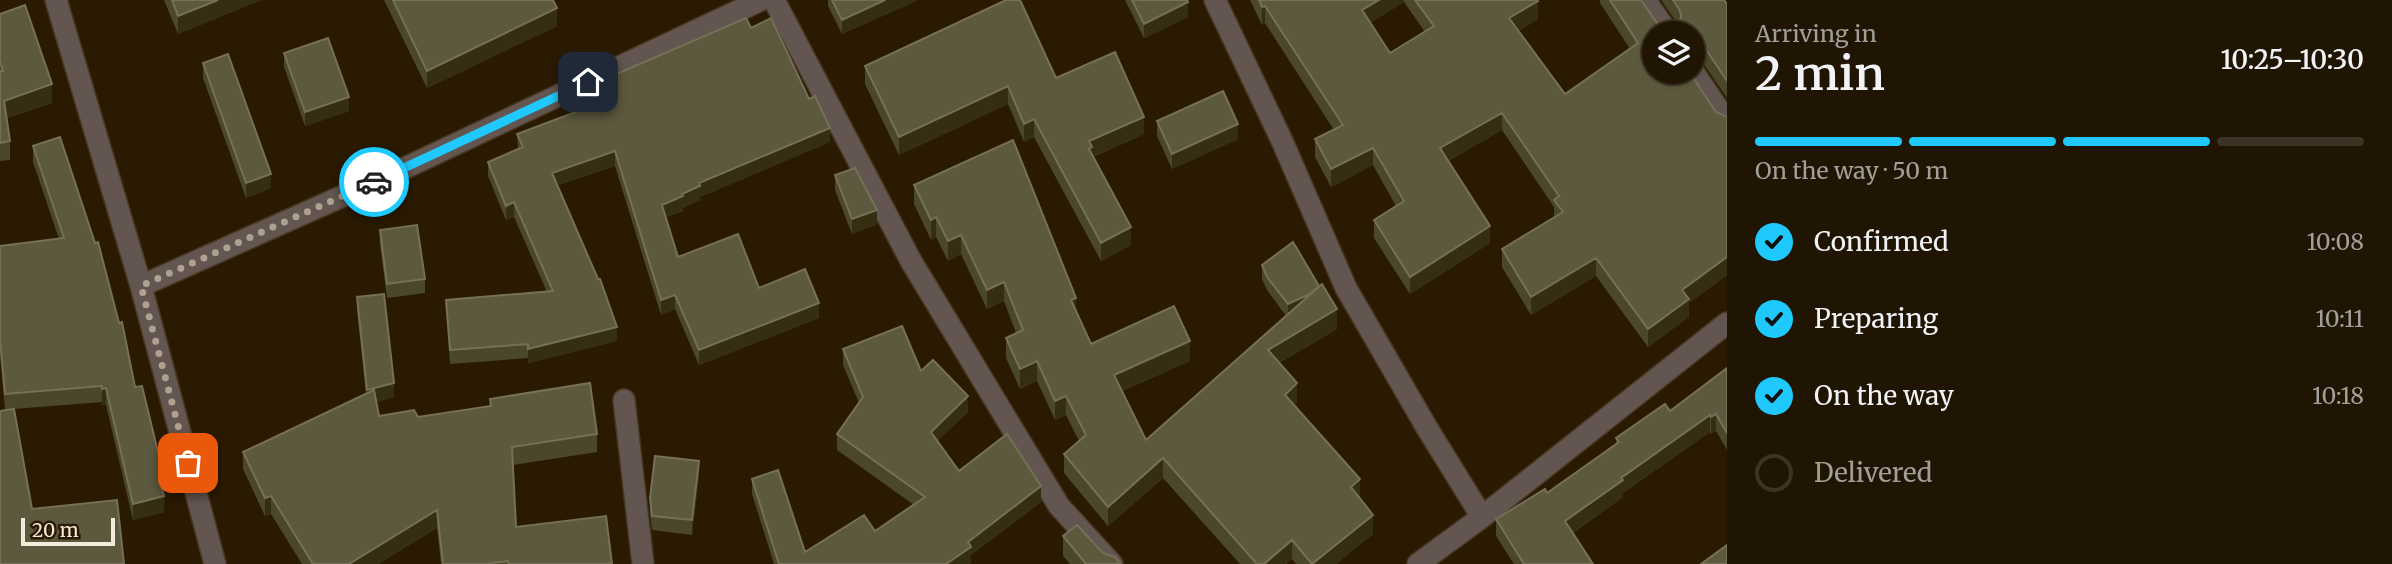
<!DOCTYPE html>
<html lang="en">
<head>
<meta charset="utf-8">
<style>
	body { margin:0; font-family:Merriweather,serif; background:#281d0c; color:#f1f3f6; height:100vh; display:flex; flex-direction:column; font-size:26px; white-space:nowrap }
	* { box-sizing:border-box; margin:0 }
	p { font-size:23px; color:#a29e99 }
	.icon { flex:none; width:38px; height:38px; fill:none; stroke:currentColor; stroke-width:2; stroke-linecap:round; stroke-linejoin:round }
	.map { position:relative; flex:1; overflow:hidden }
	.drawer { display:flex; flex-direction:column; background:#201402; width:665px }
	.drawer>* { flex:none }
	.buttons { position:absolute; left:1642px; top:21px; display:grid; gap:14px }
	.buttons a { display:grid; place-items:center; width:63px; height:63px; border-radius:50%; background:#201402; box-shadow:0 2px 5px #0004,0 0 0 2px #3d3324; font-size:35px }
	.scale { position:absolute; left:21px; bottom:18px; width:94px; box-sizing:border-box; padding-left:7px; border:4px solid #f6eadc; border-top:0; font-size:19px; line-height:24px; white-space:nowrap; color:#f6eadc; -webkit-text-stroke:5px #2b1a02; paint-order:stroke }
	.pin { position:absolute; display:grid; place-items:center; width:60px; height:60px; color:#fff; margin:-30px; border-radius:14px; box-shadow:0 4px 10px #0006 }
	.courier { position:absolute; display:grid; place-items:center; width:70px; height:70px; margin:-35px; border:5px solid #1fc9fd; border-radius:50%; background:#fff; color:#222; box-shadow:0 2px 9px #0007 }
	.overview em { font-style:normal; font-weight:600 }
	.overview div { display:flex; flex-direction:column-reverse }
	.overview { display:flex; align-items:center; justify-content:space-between; height:119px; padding:0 28px }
	h1 { font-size:46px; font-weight:600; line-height:52px }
	.bar { display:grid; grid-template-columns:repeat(4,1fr); gap:10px 7px; align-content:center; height:84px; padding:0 28px }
	.bar i { height:9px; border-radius:5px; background:#3d3324 }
	.bar .on { background:#1fc9fd }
	.bar p { grid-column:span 4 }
	ol { padding:0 28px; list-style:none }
	li { display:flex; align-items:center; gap:21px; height:77px }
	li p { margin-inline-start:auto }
	li .icon { padding:7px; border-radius:50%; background:#1fc9fd; color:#111; stroke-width:4 }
	li:last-child { color:#a29e99 }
	li i { width:38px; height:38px; border:4px solid #3d3324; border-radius:50% }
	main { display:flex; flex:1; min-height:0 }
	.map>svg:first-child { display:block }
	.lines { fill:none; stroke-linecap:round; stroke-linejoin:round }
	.minor-casing { stroke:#473721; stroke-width:24 }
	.minor { stroke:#63554f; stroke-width:21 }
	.wall { fill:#4b472b; fill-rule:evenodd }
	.shaded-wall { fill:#362e13 }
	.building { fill:#5d593e; stroke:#757057; stroke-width:2 }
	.done { stroke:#afa190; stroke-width:7; stroke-dasharray:0 12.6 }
	.route { stroke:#1fc9fd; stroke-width:9 }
</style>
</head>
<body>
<main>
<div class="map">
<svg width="1727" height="564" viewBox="0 0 1727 564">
	<rect width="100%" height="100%" fill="#2b1a02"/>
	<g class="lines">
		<defs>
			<path id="minor" d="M56 0 141 286 215 564
				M774 0 911 261 1059 506 1112 564
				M1215 0 1283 143 1346 288 1427 428 1482 517
				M1645 0 1668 33
				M1692 70 1727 122
				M141 286 390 175 761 0
				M624 400 643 564
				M1418 564 1482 517 1727 323"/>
		</defs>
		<!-- minor casing -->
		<use href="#minor" class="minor-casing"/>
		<!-- minor -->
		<use href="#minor" class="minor"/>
	</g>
	<!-- wall -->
	<path class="wall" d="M164 0H261L178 34Z
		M384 0H553L557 26 427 88Z
		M828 0H918L842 34 828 6Z
		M1125 0H1187L1188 17 1144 38Z
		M1250 0H1537L1538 19 1518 31 1565 94 1630 49 1600 3V0H1641L1657 23 1668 28 1677 23 1661 0H1724L1727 4V98L1703 63 1692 57V33H1654L1716 112 1727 117V275L1689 303V317L1648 347 1596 276 1531 315 1502 267V249L1554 218V207L1502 130 1448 161 1490 243 1410 294 1374 238V220L1396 206 1373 165 1331 187 1315 157V139L1334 130 1265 23 1262 25ZM1404 2 1425 32 1390 53 1370 23Z
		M0 14 52 103 7 118 10 141V160L0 161Z
		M751 28 830 142 700 197V200L683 208V211L666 217 678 257 759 288 819 318 699 365 675 309 661 315 615 166 558 185 617 341 528 363V358L450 364 446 300 547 292 514 217 506 220 488 176V162L518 149 517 134 608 100 605 93V79Z
		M284 53 349 111 305 126 284 67Z
		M203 63 271 188 246 198 203 78Z
		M865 66 1056 78 1144 134 1093 157 1131 245 1101 261 1034 137 1024 142 1008 104 899 155 865 84Z
		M1157 121 1238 139 1172 169 1157 136Z
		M33 146 135 387 165 497 164 498V512L133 520 106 405H102V402L14 409 0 564 5 410 0 355V246L59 239 33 162Z
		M835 175 877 224 852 234 835 190Z
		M914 185 1076 312 1091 344 1190 361 1122 391 1146 440 1286 316 1267 290 1262 279V265L1337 329 1279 363 1297 402 1294 405 1360 499 1373 534 1336 564H1296L1292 559 1286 564H1240L1163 478 1108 526 1064 473V454L1079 441 1066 415 1055 420 1037 381 1020 389 1006 358V338L1016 333 1004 301 987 309 961 254 948 261 936 237 931 240 914 204Z
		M380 230 425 279V293L387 298 380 245Z
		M357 297 394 397 376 402 379 416 418 417 490 406V399L597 434V452L513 465 516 527 612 564H441L437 528 378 564H302L271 514 265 516 243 469V452L366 394 357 311Z
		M843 349 921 371 968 412 937 441 959 471 1041 502 971 555V562L969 564H774L752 494V479L805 552 875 531 914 505 837 450V434L859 403 843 365Z
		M1727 368V450L1716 431 1711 434 1710 432 1623 493V497L1573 533 1593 564H1514L1496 536V519L1547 493 1616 444V438L1670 411Z
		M699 476 692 535 652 530 650 512V498Z
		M1063 536 1103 553 1120 564H1070L1063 556Z"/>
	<!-- shaded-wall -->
	<path class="shaded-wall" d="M218 0H261L178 34V16Z
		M885 0H918L842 34V20Z
		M1379 0H1404V2L1362 28V10Z
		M1538 1V19L1509 36V18Z
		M1188 2V17L1144 38V24Z
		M1265 6V23L1262 25V7Z
		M557 8V26L427 88V71Z
		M52 84V103L4 119V101Z
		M1008 86V104L899 155V137Z
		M349 97V111L305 126V112Z
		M1502 113V130L1440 166V148Z
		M1144 117V134L1092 157 1089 166V141Z
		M1034 119V137L1024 142V124Z
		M1238 124V139L1172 169V154Z
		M830 128V142L700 197V200L683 208V211L662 219V205L699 183Z
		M1373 148V165L1331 187V169Z
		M615 151V166L552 187V173Z
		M271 174V188L246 198V183Z
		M514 202V217L506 220V206Z
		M877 210V224L852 234V219Z
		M936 217V237L931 240V220Z
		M1490 226V243L1410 294V277Z
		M1131 227V245L1101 261V243Z
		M961 235V254L948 261V241Z
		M1727 257V275L1689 303V317L1648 347V329L1682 290Z
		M1596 258V276L1531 315V297Z
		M1004 282V301L987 309V290Z
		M1321 290 1288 318V304Z
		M675 295V309L661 315V300Z
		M1076 298V317L1071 300Z
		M819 303V318L699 365V350Z
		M1337 309V329L1268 369V350Z
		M617 327V341L528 363V349Z
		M1190 341V361L1114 394V375Z
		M1037 361V381L1020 389V369Z
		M394 383V397L367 404V390Z
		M1297 383V402L1285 414V395Z
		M106 388V405H102V389Z
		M968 396V412L931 447V432Z
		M1066 396V415L1055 420V401Z
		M1716 414V431L1711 434V417Z
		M1710 415V432L1623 493V497L1565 538V521L1621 478Z
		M1163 458V478L1108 526V507Z
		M699 461V476L692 535V520Z
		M1360 479V499L1351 487Z
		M165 481 164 512 133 520V504L160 482Z
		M1041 486V502L971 555V562L969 564H946L968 542Z
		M271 496V514L265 516V498Z
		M437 510V528L378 564H349Z
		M1373 515V534L1336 564H1312Z
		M1292 540V559L1286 564H1264Z"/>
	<!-- building -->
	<path class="building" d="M172 0H218L178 16Z
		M393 0H553L557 8 427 71Z
		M832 0H885L842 20Z
		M1006 0H1020L1056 78 1115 52 1144 117 1089 141 1092 147 1089 149 1131 227 1101 243 1034 119 1024 124 1008 86 899 137 865 66Z
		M1132 0H1187L1188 2 1144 24Z
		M1259 0H1379L1362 10 1390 53 1434 26 1415 0H1537L1538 1 1509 18 1565 94 1638 43 1610 0H1641L1657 23 1668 28 1680 22 1681 15 1679 9 1673 0H1724L1727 4V81L1703 45 1692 40V33H1654V72H1689L1716 112 1727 117V257L1682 290 1689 299 1648 329 1596 258 1531 297 1502 249 1563 212 1554 200 1559 196 1502 113 1440 148 1490 226 1410 277 1374 220 1404 201 1373 148 1331 169 1315 139 1343 125 1265 6 1262 7Z
		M25 5 52 84 4 101 10 141 0 143V71H3L0 61V14Z
		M746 18 751 28 771 18 809 99 815 96 830 128 699 183 700 186 682 194 683 196 662 205 678 257 738 234 759 288 805 269 819 303 699 350 675 295 661 300 615 151 552 173 598 279H600L617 327 528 349V344L450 350 446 300 553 291 514 202 506 206 488 162 523 147 517 134 613 98 605 79Z
		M328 38 349 97 305 112 284 53Z
		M228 54 271 174 246 183 203 63Z
		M1223 91 1238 124 1172 154 1157 121Z
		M60 137 95 243 98 242 119 323 122 322 135 387 142 386 165 481 160 482 164 496 133 504 106 388 102 389V386L5 394 0 338V246L64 238 33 146Z
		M1013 140 1076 298 1071 300 1091 344 1174 306 1190 341 1114 375 1146 440 1322 284 1337 309 1268 350 1297 383 1285 395 1360 479 1351 487 1373 515 1312 564 1292 540 1264 564H1257L1163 458 1108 507 1064 454 1086 435 1066 396 1055 401 1037 361 1020 369 1006 338 1023 330 1004 282 987 290 961 235 948 241 936 217 931 220 914 185Z
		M855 168 877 210 852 219 835 175Z
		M417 225 425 279 387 284 380 230Z
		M1293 242 1319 286 1310 294 1288 304 1267 277 1262 265Z
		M384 294 394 383 367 390 357 297Z
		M902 326 921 371 933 360 968 396 931 432 959 471 1007 434 1041 486 968 542 971 547 946 564H779L752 479 778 470 805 552 864 515 875 531 925 497 837 434 863 397 843 349Z
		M1727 368V433L1716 414 1711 417 1710 415 1621 478 1623 480 1565 521 1593 564H1524L1496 519 1545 489 1547 493 1619 442 1616 438 1665 404 1670 411Z
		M590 383 597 434 512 447 516 527 606 516 612 564H509L508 561 484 564H443L437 510 349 564H313L271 496 265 498 243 452 374 390 379 416 414 410 418 417 491 406 490 399Z
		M14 409 32 509 117 500 124 564H0V411Z
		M655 456 699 461 692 520 652 516 650 498Z
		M1077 525 1103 553 1115 557 1120 564H1086L1063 536Z
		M1727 545V564H1701Z"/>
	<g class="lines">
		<!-- done -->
		<path class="done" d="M188 463 141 286 374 182"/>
		<!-- route -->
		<path class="route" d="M374 182 588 82"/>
	</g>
</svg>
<div class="buttons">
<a><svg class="icon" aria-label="layers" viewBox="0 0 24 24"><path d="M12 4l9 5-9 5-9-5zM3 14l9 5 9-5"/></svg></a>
</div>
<div class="scale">20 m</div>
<div class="pin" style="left:188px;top:463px;background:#ea580c"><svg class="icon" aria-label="bag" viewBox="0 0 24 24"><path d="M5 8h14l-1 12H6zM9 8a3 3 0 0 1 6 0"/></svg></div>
<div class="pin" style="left:588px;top:82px;background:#1f2937"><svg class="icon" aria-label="home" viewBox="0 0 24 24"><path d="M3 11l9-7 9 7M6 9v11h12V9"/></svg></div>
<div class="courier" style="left:374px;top:182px"><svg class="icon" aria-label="car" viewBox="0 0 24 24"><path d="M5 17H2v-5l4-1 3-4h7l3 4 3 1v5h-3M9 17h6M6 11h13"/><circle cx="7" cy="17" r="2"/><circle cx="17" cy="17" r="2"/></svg></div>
</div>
<section class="drawer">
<div class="overview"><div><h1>2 min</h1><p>Arriving in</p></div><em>10:25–10:30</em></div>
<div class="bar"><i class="on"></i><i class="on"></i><i class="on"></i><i></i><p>On the way · 50 m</p></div>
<ol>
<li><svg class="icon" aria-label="check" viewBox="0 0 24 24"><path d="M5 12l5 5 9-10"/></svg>Confirmed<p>10:08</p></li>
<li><svg class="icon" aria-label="check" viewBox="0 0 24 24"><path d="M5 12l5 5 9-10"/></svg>Preparing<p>10:11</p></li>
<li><svg class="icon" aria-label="check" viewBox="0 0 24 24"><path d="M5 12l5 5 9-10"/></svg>On the way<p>10:18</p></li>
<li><i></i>Delivered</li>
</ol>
</section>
</main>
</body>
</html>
